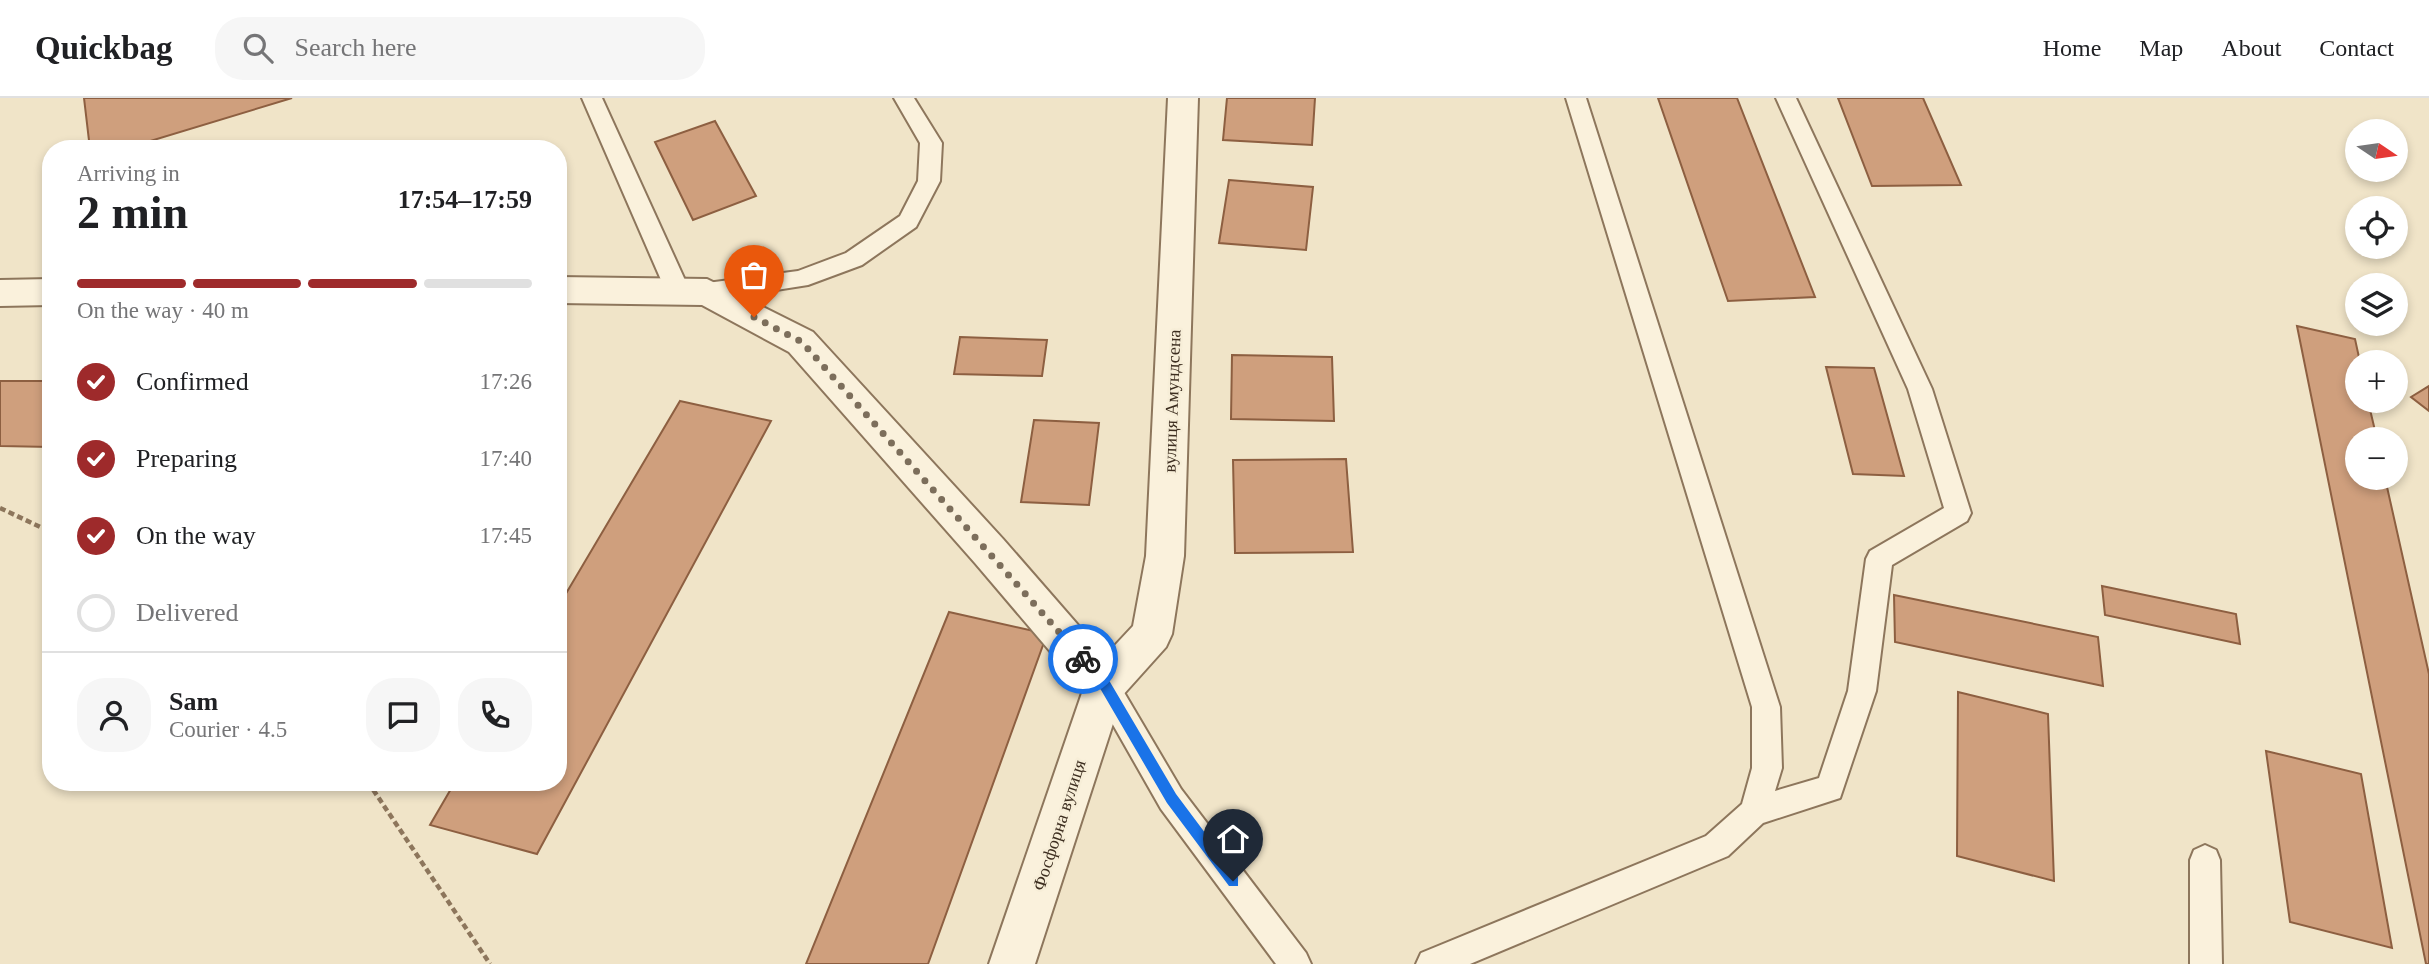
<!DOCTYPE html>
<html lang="en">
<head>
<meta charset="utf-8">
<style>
	body { margin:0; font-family:"Times New Roman",serif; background:#f6f6f6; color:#202124; height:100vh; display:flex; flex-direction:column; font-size:26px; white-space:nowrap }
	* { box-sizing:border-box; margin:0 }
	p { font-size:23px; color:#757577 }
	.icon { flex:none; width:38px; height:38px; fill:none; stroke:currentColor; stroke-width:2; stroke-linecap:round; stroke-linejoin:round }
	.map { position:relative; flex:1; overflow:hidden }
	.details { position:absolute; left:42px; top:42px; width:525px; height:651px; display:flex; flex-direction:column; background:#fff; border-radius:28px; box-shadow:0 4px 10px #0003 }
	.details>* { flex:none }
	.needle { width:46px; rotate:103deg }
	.tools { position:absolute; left:2345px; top:21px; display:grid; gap:14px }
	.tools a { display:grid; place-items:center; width:63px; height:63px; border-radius:50%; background:#fff; box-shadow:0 4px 10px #0003; font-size:35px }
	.pin { position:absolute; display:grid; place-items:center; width:60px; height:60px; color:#fff; margin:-72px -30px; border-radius:50% 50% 50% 0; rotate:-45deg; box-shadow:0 0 7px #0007 }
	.pin .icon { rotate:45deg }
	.courier { position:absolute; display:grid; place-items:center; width:70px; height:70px; margin:-35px; border:5px solid #1a73e8; border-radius:50%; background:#fff; color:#222; box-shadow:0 2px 9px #0007 }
	.summary em { font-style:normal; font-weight:600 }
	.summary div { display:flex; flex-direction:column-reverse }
	.summary { display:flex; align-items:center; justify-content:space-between; height:119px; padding:0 35px }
	h1 { font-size:46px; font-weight:600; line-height:52px }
	.bar { display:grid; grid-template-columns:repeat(4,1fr); gap:10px 7px; align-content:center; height:84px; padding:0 35px }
	.bar i { height:9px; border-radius:5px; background:#e0e0e0 }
	.bar .on { background:#9e2a2b }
	.bar p { grid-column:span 4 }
	.line { display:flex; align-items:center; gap:18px; padding:0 35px; border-top:2px solid #e0e0e0 }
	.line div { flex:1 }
	.round { display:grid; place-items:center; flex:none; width:74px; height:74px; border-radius:28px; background:#f6f6f6 }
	ol { padding:0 35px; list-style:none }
	li { display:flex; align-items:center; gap:21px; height:77px }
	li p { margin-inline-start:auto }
	li .icon { padding:7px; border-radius:50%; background:#9e2a2b; color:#fff; stroke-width:4 }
	li:last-child { color:#757577 }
	li i { width:38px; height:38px; border:4px solid #e0e0e0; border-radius:50% }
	header { display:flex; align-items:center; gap:42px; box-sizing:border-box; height:98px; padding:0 35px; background:#fff; border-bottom:2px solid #e0e0e0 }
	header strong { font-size:33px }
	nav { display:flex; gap:38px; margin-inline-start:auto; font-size:24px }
	.search { width:490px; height:63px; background:#f6f6f6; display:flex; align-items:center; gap:18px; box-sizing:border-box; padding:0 24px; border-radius:28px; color:#757577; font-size:26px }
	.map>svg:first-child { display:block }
	.building { fill:#cf9f7d; stroke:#8d5f41; stroke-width:2 }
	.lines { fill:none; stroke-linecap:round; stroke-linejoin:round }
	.service-casing { stroke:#8d765c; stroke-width:4 }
	.minor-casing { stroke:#8d765c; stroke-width:4 }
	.path { stroke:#8d765c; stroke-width:4.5; stroke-dasharray:6 3.5; stroke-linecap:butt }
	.service { fill:#faf1dc; fill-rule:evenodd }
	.minor { fill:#faf1dc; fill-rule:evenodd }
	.route { fill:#1a73e8 }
	.done { stroke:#7c6e5b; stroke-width:7; stroke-dasharray:0 12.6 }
	.labels { text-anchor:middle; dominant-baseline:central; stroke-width:5; stroke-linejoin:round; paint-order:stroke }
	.street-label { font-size:18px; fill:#3d2e20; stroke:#f7eed8 }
</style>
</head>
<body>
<header>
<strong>Quickbag</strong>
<div class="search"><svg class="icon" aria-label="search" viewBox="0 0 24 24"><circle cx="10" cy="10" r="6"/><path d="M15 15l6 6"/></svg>Search here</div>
<nav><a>Home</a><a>Map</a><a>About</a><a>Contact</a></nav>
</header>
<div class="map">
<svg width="2429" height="866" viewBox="0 0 2429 866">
	<rect width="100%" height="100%" fill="#f0e4c8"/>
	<!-- building -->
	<path class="building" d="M84 0H292L124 51H90Z
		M1227 0H1315L1312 47 1223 42Z
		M1658 0H1737L1815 199 1728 203Z
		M1838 0H1923L1961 87 1872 88Z
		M715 23 756 98 693 122 655 44Z
		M1229 82 1313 89 1306 152 1219 145Z
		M2297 228 2355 241 2360 264H2357V303H2368L2377 341H2357V380H2385L2429 576V866H2426Z
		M960 239 1047 242 1042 278 954 276Z
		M1232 257 1332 259 1334 323 1231 321Z
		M1826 269 1874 270 1904 378 1853 376Z
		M0 283H51V349L0 348Z
		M2429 288V313L2411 299Z
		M680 303 771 323 537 756 430 727 455 684H558V509Z
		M1034 322 1099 325 1089 407 1021 404Z
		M1346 361 1353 454 1235 455 1233 362Z
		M2102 488 2236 516 2240 546 2105 517Z
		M1894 497 2098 539 2103 588 1895 544Z
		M949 514 1047 536 928 866H806Z
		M1958 594 2048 616 2054 783 1957 758Z
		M2266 653 2361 676 2392 850 2290 824Z"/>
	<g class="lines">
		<defs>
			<path id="service" d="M582 0H602L689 191 685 197 677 200 669 197 665 191Z
				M894 0H914L942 45 940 83 916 129 862 167 808 187 707 203 699 200 695 194 699 188 707 185 798 173 846 155 900 118 918 83 920 45Z
				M1566 0H1586L1780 609 1782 670 1775 693 1819 680 1848 593 1866 461 1870 453 1944 410 1908 291 1776 0H1796L1932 291 1971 415 1967 423 1892 467 1876 593 1840 700 1763 725 1728 758 1470 866H1416L1421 855 1706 738 1742 706 1752 670V609Z
				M1105 575 1115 579 1181 691 1306 855 1311 866H1276L1161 711 1091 588 1095 579Z
				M2205 747 2216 752 2220 762 2222 866H2190V762L2194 752Z"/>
			<path id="minor" d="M1168 0H1198L1184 458 1172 536 1166 549 1122 598 1035 866H989L1083 592 975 465 789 254 702 207 558 205V179L707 181 813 234 1003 441 1105 558 1133 528 1146 458Z
				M51 181V207L0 208V182Z"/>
		</defs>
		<!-- service casing -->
		<use href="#service" class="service-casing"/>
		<!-- minor casing -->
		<use href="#minor" class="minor-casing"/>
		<!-- path -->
		<path class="path" d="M0 410 51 434
			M368 684 490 866"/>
		<!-- service -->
		<use href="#service" class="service"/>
		<!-- minor -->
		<use href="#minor" class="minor"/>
	</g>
	<!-- route -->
	<path class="route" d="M1083 556 1110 584 1176 696 1238 779V788H1229L1167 705 1101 592 1078 565 1077 561Z"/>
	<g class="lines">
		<!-- done -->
		<path class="done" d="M754 219 802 244 1083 561"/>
	</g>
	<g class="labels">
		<!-- street labels -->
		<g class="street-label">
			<text transform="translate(1172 303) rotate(-88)">вулиця Амундсена</text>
			<text transform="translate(1059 727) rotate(-72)">Фосфорна вулиця</text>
		</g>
	</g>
</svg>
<div class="tools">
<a><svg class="needle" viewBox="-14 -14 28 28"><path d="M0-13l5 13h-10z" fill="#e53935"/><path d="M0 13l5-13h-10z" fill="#757577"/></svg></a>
<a><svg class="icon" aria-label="locate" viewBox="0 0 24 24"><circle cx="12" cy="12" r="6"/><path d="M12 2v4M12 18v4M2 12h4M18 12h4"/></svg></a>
<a><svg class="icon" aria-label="layers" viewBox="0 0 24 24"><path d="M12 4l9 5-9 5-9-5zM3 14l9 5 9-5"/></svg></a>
<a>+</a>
<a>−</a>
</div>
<div class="pin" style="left:754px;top:219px;background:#ea580c"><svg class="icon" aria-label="bag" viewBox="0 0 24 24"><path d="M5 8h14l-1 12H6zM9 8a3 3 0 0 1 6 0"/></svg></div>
<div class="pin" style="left:1233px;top:783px;background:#1f2937"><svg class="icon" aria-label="home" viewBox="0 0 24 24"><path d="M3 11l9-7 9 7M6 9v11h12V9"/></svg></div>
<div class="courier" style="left:1083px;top:561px"><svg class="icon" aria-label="bike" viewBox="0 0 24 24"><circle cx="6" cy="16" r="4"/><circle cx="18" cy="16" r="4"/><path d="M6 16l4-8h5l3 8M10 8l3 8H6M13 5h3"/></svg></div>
<section class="details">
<div class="summary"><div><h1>2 min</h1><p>Arriving in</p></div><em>17:54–17:59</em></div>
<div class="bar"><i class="on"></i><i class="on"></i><i class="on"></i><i></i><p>On the way · 40 m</p></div>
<ol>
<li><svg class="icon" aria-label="check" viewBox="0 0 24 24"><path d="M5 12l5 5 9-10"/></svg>Confirmed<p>17:26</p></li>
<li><svg class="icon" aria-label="check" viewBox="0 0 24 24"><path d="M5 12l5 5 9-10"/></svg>Preparing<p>17:40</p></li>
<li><svg class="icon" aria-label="check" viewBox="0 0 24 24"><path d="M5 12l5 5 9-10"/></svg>On the way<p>17:45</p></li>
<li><i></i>Delivered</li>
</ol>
<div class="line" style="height:126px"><a class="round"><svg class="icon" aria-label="person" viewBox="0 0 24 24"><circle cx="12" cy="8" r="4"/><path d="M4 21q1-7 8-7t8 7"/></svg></a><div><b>Sam</b><p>Courier · 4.5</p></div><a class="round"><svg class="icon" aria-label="chat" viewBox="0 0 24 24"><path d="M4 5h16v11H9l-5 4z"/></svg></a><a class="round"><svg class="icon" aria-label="phone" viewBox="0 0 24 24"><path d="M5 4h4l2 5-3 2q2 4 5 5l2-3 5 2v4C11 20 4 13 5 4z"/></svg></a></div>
</section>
</div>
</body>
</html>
